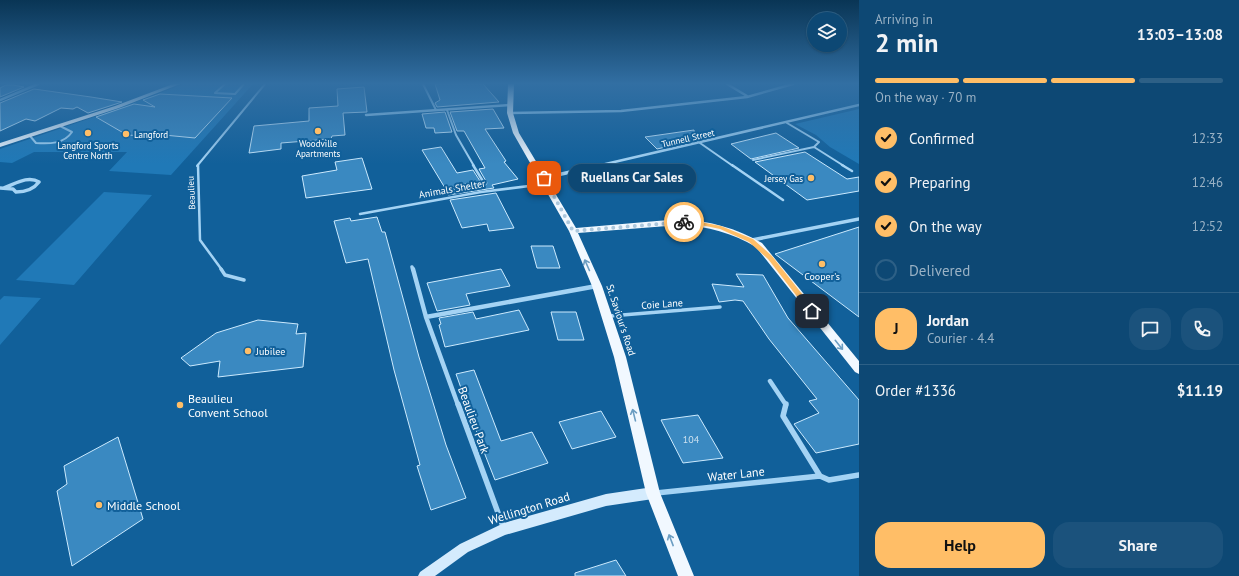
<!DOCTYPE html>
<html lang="en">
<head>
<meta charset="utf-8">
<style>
	body { margin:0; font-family:"PT Sans",sans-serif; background:#1b527c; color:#f1f3f6; height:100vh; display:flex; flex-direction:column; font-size:15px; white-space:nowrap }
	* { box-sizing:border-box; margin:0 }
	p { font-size:13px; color:#9ab2c5 }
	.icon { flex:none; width:22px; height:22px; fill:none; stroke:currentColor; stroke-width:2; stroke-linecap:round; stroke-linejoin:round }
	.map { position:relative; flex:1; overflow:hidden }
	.sheet { display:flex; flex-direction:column; background:#0d4874; width:380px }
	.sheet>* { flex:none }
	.tools { position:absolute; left:807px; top:12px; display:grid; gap:8px }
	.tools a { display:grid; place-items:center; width:40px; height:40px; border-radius:50%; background:#0d4874; box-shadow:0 1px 3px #0004,0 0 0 1px #2d6086; font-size:20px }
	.pin { position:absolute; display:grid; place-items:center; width:34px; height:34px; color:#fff; margin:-17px; border-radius:8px; box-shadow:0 2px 6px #0006 }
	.courier { position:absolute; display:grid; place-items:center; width:40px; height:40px; margin:-20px; border:3px solid #ffbe67; border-radius:50%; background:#fff; color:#222; box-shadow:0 1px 5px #0007 }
	.bubble { position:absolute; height:28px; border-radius:14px; background:#0d4874; box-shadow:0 1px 3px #0004,0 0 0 1px #2d6086; font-size:13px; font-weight:700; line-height:28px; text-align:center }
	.summary em { font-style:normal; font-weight:700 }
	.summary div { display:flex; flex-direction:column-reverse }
	.summary { display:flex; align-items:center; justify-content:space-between; height:68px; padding:0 16px }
	h1 { font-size:26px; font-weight:700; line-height:30px }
	.bar { display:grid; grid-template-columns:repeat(4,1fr); gap:6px 4px; align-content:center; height:48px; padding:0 16px }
	.bar i { height:5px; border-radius:3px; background:#2d6086 }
	.bar .active { background:#ffbe67 }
	.bar p { grid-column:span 4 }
	.line { display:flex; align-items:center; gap:10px; padding:0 16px; border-top:1px solid #2d6086 }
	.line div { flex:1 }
	.round { display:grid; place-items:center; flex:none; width:42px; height:42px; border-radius:16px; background:#1b527c }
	ol { padding:0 16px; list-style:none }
	li { display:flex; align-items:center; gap:12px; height:44px }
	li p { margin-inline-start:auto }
	li .icon { padding:4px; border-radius:50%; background:#ffbe67; color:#111; stroke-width:4 }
	li:last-child { color:#9ab2c5 }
	li i { width:22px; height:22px; border:2px solid #2d6086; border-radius:50% }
	.cta { display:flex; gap:8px; margin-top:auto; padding:8px 16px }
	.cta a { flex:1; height:46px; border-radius:16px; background:#ffbe67; color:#111; font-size:16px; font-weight:700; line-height:46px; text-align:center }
	.cta a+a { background:#1b527c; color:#f1f3f6 }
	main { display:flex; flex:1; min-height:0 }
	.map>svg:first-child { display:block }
	.green { fill:#2079b7 }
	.building { fill:#3a89c1; stroke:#cceafe }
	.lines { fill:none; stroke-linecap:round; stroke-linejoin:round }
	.lane-far2 { stroke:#a4d3f4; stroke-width:2 }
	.lane-far1 { stroke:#a4d3f4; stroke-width:2.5 }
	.lane { stroke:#a4d3f4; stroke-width:3.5 }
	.street-far3 { stroke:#a4d3f4; stroke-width:2.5 }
	.street-far2 { stroke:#a4d3f4; stroke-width:3.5 }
	.street-far1 { stroke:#a4d3f4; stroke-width:4.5 }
	.street { stroke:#a4d3f4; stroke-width:5.5 }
	.secondary { fill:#d4ebfd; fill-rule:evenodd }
	.primary { fill:#f1f8ff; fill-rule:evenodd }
	.oneway { stroke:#6b9dc2 }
	.route { fill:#ffbe67 }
	.done { stroke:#acc7dc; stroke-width:4; stroke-dasharray:0 7.2 }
	.poi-dot { fill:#ffbe67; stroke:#11609a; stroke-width:1.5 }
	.labels { text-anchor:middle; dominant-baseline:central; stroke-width:4; stroke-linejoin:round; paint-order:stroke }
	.far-poi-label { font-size:9px; fill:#fff; stroke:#11609a }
	.far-street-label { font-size:9px; fill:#fff; stroke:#11609a }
	.street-label { font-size:10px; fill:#fff; stroke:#11609a }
	.poi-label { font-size:10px; fill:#fff; stroke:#11609a }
	.near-number-label { font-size:10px; fill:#cee2f0 }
	.near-poi-label { font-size:12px; fill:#fff; stroke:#11609a; text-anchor:start }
	.near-street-label { font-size:12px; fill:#fff; stroke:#11609a }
</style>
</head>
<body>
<main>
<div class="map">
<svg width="859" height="576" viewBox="0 0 859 576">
	<rect width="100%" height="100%" fill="#11609a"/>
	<!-- green -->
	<path class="green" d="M184 84H253L171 175 109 171 127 152H34L12 163 0 162V149L106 113Z
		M859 109V164L830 147 816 135 795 124Z
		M104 192 152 195 74 285 16 280Z
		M4 296 41 298 0 345V300Z"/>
	<!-- building -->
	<path class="building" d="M435 84H483L499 102 437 107 435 103 440 100Z
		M6 85H13L24 87 0 97V88Z
		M364 87 367 112 343 113 345 135 332 136 331 139 281 143V149L249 153 254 126 309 121V108L338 106 337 89Z
		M34 89 91 97 122 102 88 113 77 107 73 109 61 108 35 121 26 119 0 131V103Z
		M160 94 232 98 195 138 164 135 163 137 127 135 96 117 134 104 155 107 143 100Z
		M493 109 504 128 485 129 506 161 504 162 518 179 492 185 494 188 448 195 447 193 485 186 487 183 479 169 485 168 464 131H457L450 112Z
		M445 112 452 132 435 133 434 128H426L422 114Z
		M694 130 695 140 657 149 645 137Z
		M776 133 799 148 751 159 731 144Z
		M441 147 457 173 473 170 480 181 445 188 422 150Z
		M805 152 847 179 859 177V191L807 200 755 162Z
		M362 158 372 189 306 198 302 176 337 170 335 162Z
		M496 193 514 228 489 231 487 224 462 228 450 200Z
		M377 217 382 232H385L419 357 446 445 466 498 431 510 417 466 420 465 394 370 368 259 346 263 334 221 350 218 351 221Z
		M859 227V317L775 254Z
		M531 246H553L560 268H537Z
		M501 269 510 286 466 294 470 305 437 311 427 283Z
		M736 274 763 275 788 318 859 400V444L816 453 794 424 819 413 809 401 817 399 769 339 743 301 735 300 719 302 712 284 744 287Z
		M519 310 529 330 445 347 439 325 441 324 439 318 473 312 476 319Z
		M551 312H576L584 340H558Z
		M258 320 298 324 296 334 306 333 303 367 218 377 220 361 190 366 181 358 216 333Z
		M474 370 501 441 532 432 548 463 495 480 482 447 456 374Z
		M601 411 616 437 572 449 559 422Z
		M698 415 723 458 683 463 661 420Z
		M118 437 143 519 72 566 57 491 67 484 64 466Z
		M616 560 626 576H575V573Z"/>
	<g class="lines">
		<!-- lane-far2 -->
		<path class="lane-far2" d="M225 84 215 93 235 94 244 84
			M423 84 436 110
			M447 110 456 135 474 166
			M787 123 819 142 814 147 844 166
			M30 136 36 143C49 144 64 144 72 132L60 126
			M700 143 733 166
			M753 160 814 147
			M197 166 265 84"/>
		<!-- lane-far1 -->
		<path class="lane-far1" d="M198 165 200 240 222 270
			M732 165 783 200
			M842 165 852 171
			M440 192 484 183 473 165
			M360 214 481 192 545 184"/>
		<!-- lane -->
		<path class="lane" d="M221 269 225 275 244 280
			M610 316 720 307"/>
		<!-- street-far3 -->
		<path class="street-far3" d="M727 84 747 96
			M0 100 38 84
			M510 113 621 111 747 97 793 84
			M366 115 511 105
			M597 166 859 105"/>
		<!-- street-far2 -->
		<path class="street-far2" d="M544 178 601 165
			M0 188 13 189 16 192C25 192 33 190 39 182 28 175 15 184 4 188
			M752 240 859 219
			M412 267 413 270"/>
		<!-- street-far1 -->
		<path class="street-far1" d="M413 269 426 317 458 405
			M426 317 597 286
			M770 381 786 405"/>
		<!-- street -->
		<path class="street" d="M458 404 504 529
			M786 404 783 416 820 476 829 480 859 475
			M656 493 820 476"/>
		<!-- secondary -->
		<path class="secondary" d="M653 487 657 489 659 493 657 497 653 499 606 506 505 535 468 552 435 576H418L420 572 460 544 504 523 606 494Z"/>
		<!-- primary -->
		<path class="primary" d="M173 84H180L119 108 0 147V143L115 106Z
			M508 84H514L513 113 519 133 576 228 680 219C710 221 736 228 762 243L859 361V374L855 372 756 247C732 233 708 226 680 225L578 233 602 286 626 357 660 493 694 576H678L646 493 614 357 592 286 569 231 513 133 507 113Z"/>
	</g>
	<!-- one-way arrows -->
	<defs><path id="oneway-shaft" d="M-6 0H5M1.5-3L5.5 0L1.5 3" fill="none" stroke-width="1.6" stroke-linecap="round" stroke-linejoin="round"/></defs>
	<g class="oneway">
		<use href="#oneway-shaft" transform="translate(587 265) rotate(-114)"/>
		<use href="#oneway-shaft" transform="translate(839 345) rotate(51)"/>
		<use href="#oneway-shaft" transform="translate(634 415) rotate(-104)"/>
		<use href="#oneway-shaft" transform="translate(671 540) rotate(-111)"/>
	</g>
	<!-- sky -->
	<linearGradient id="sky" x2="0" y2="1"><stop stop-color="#093555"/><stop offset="0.51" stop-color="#326fa3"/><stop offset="1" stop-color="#326fa3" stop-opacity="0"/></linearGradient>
	<rect width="859" height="164" fill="url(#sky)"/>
	<!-- route -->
	<path class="route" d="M682 221H696L721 226 753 239 772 256 814 309V312H809L768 259 749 242 720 229 696 224H684L681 222Z"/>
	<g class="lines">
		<!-- done -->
		<path class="done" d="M544 178 573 231 684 222"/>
	</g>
	<!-- markers -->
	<g class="poi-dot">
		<circle cx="318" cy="131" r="4"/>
		<circle cx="88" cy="133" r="4"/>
		<circle cx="126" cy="134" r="4"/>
		<circle cx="811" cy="178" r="4"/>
		<circle cx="822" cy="264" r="4"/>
		<circle cx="248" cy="351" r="4"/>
		<circle cx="180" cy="405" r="4"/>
		<circle cx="99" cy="505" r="4"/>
	</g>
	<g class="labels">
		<!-- far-poi labels -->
		<g class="far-poi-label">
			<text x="134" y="134" text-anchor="start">Langford</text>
			<text x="318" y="143">Woodville<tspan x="318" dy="10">Apartments</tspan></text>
			<text x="88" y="145">Langford Sports<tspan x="88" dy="10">Centre North</tspan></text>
			<text x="803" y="178" text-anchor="end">Jersey Gas</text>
		</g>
		<!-- far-street labels -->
		<g class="far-street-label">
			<text transform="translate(688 138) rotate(-13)">Tunnell Street</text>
			<text transform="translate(191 193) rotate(-93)">Beaulieu</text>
		</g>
		<!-- street labels -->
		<g class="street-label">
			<text transform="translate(452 189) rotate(-10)">Animals Shelter</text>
			<text transform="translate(662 304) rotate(-4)">Coie Lane</text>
			<text transform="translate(621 320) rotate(72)">St. Saviour's Road</text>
		</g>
		<!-- poi labels -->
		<g class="poi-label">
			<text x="822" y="276">Cooper's</text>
			<text x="256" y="351" text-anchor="start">Jubilee</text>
		</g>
		<!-- near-number labels -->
		<g class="near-number-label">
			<text x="691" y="439">104</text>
		</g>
		<!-- near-poi labels -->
		<g class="near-poi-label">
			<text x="188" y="398">Beaulieu<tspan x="188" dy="14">Convent School</tspan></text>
			<text x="107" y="505">Middle School</text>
		</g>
		<!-- near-street labels -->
		<g class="near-street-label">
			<text transform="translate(474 420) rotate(70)">Beaulieu Park</text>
			<text transform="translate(736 474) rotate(-6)">Water Lane</text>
			<text transform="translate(529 508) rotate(-17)">Wellington Road</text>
		</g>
	</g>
</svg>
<div class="tools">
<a><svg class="icon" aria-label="layers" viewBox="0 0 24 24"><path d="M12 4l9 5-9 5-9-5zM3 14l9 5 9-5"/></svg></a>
</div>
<div class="pin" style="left:544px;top:178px;background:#ea580c"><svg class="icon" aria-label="bag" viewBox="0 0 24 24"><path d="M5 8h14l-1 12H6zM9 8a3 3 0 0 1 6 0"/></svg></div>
<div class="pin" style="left:812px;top:311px;background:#1f2937"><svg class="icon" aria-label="home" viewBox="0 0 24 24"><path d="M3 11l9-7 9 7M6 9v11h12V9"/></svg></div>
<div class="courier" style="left:684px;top:222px"><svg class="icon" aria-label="bike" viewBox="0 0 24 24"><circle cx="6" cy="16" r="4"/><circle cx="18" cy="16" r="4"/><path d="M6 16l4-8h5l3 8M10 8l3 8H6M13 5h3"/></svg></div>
<div class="bubble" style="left:568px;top:164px;width:128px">Ruellans Car Sales</div>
</div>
<section class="sheet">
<div class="summary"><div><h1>2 min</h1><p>Arriving in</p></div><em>13:03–13:08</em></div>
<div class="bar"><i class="active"></i><i class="active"></i><i class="active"></i><i></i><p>On the way · 70 m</p></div>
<ol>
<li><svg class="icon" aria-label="check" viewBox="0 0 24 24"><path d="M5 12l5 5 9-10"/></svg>Confirmed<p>12:33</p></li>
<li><svg class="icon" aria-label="check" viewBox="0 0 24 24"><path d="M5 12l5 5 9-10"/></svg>Preparing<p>12:46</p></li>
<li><svg class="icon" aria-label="check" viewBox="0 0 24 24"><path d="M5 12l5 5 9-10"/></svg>On the way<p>12:52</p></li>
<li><i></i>Delivered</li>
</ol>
<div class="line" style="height:72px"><b class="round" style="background:#ffbe67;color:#111">J</b><div><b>Jordan</b><p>Courier · 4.4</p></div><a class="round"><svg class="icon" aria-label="chat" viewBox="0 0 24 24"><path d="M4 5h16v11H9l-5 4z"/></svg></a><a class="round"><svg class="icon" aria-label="phone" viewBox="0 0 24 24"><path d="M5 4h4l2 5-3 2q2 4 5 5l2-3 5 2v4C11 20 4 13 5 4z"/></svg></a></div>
<div class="line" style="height:52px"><div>Order #1336</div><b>$11.19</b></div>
<div class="cta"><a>Help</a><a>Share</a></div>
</section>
</main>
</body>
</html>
